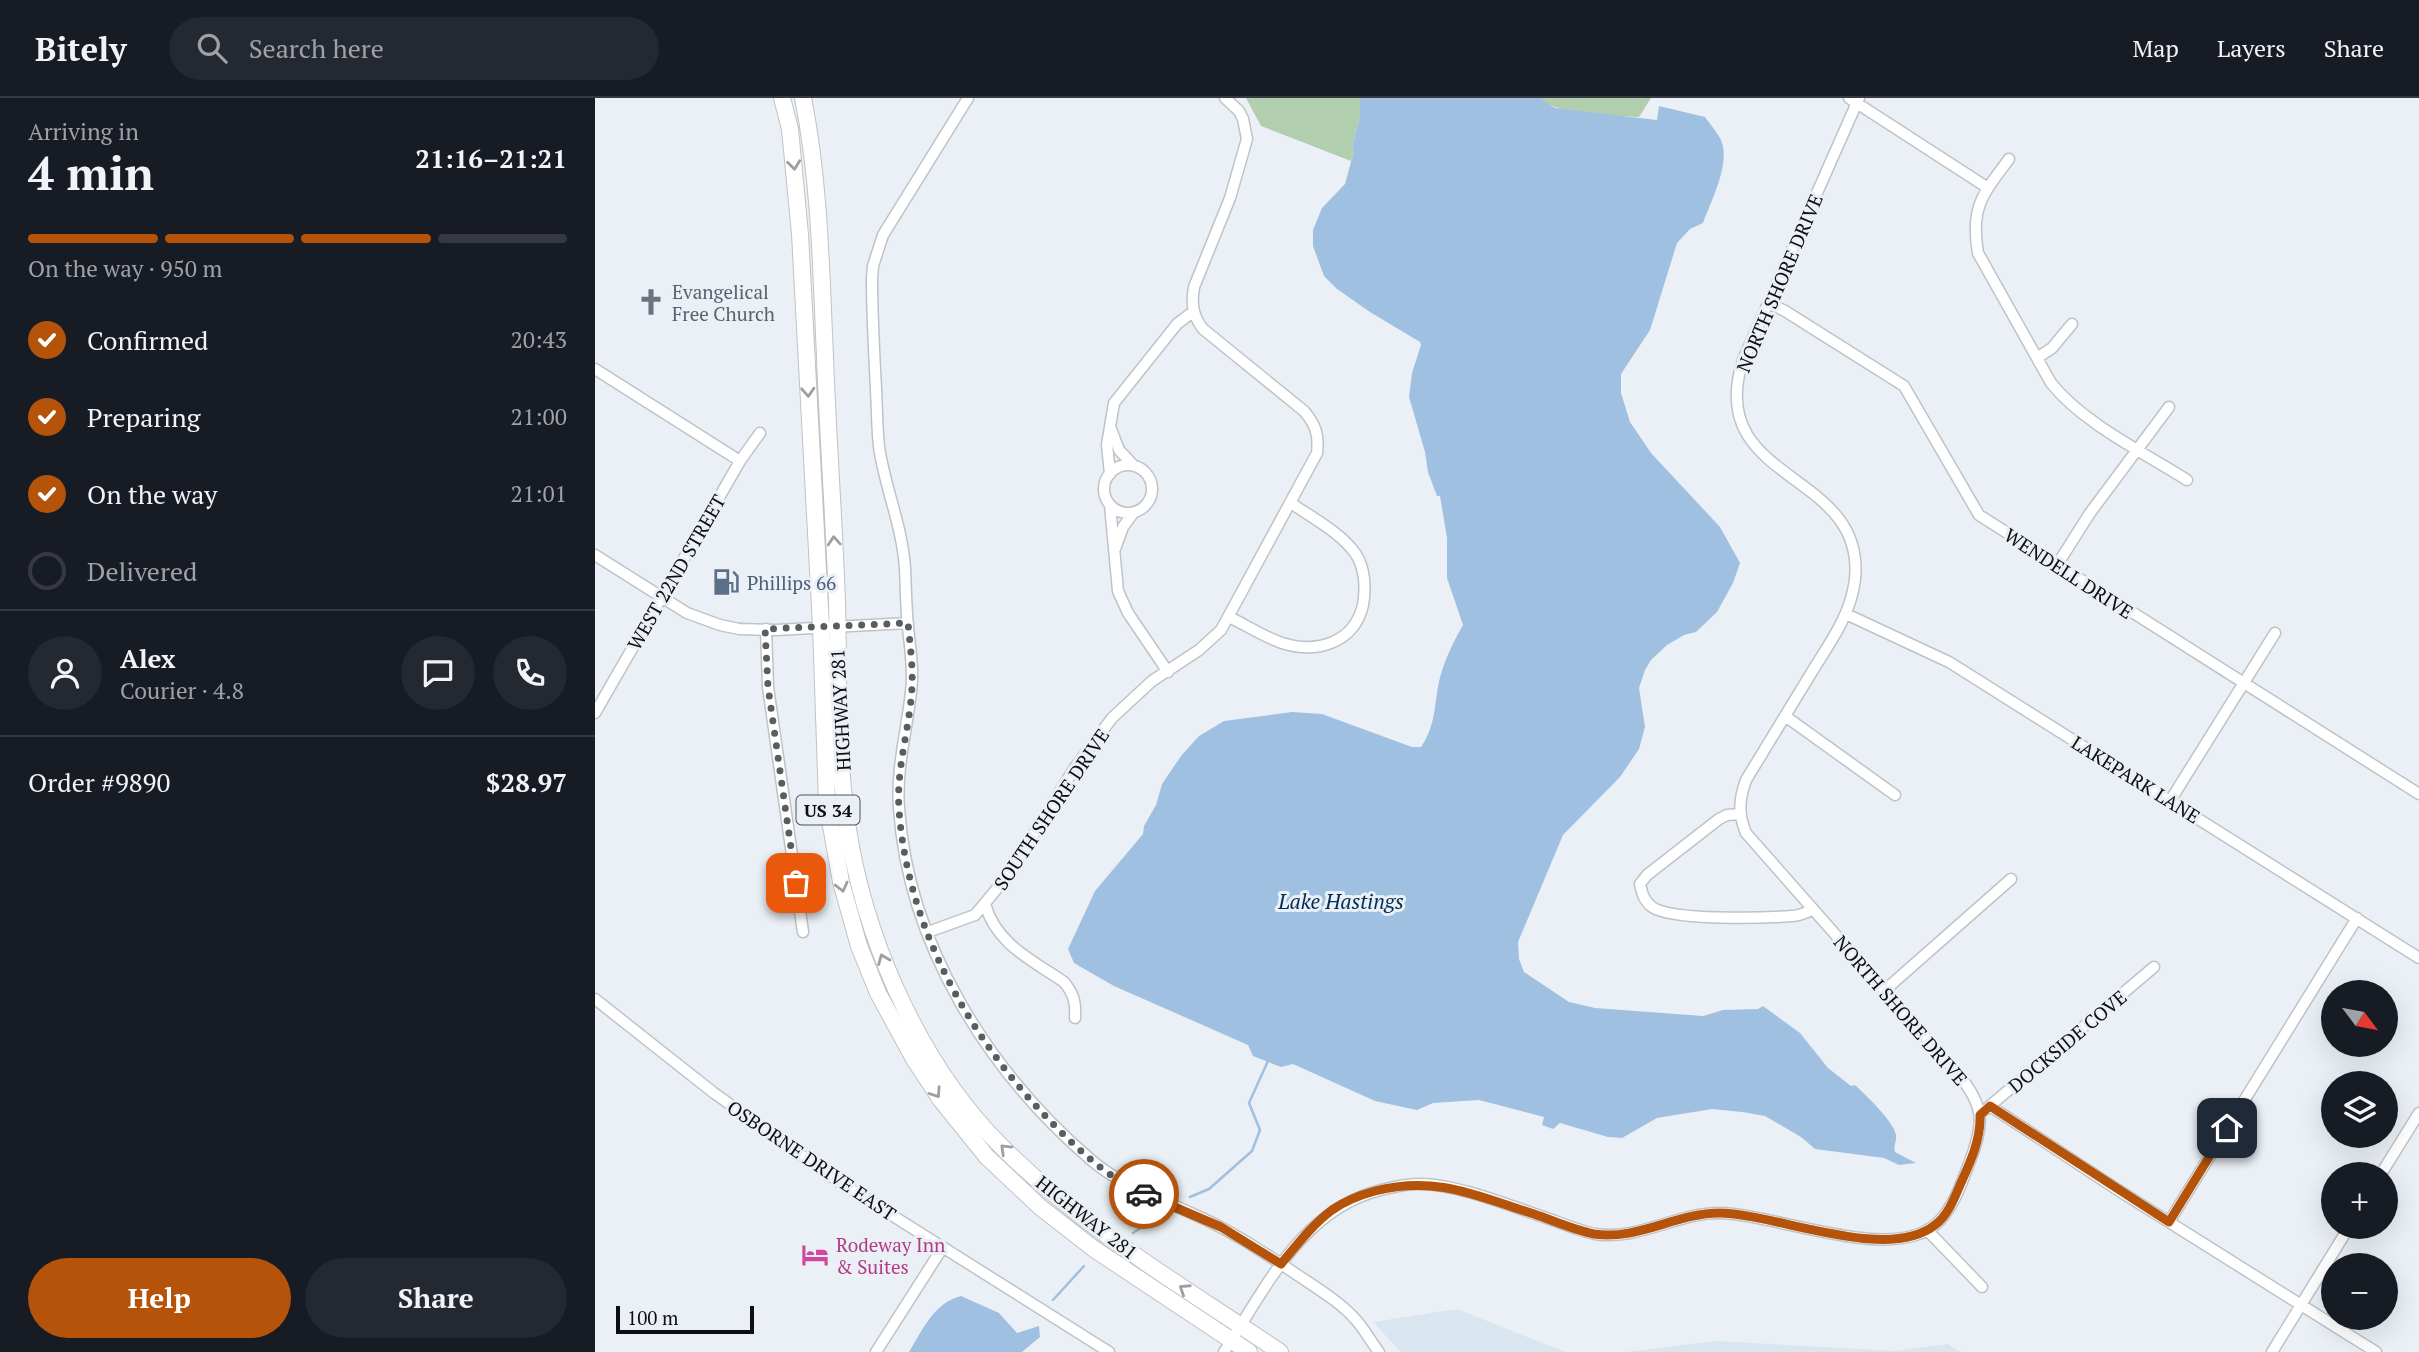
<!DOCTYPE html>
<html lang="en">
<head>
<meta charset="utf-8">
<style>
	body { margin:0; font-family:"PT Serif",serif; background:#242831; color:#f1f3f6; height:100vh; display:flex; flex-direction:column; font-size:26px; white-space:nowrap }
	* { box-sizing:border-box; margin:0 }
	p { font-size:23px; color:#9ea1a6 }
	.icon { flex:none; width:38px; height:38px; fill:none; stroke:currentColor; stroke-width:2; stroke-linecap:round; stroke-linejoin:round }
	.map { position:relative; flex:1; overflow:hidden }
	.panel { display:flex; flex-direction:column; background:#171b24; width:595px }
	.panel>* { flex:none }
	.needle { width:46px; rotate:122deg }
	.buttons { position:absolute; left:1726px; top:882px; display:grid; gap:14px }
	.buttons a { display:grid; place-items:center; width:77px; height:77px; border-radius:50%; background:#171b24; box-shadow:0 7px 28px #0002; font-size:35px }
	.scale { position:absolute; left:21px; bottom:18px; width:138px; box-sizing:border-box; padding-left:7px; border:4px solid #0c0e0f; border-top:0; font-size:19px; line-height:24px; white-space:nowrap; color:#0c0e0f; -webkit-text-stroke:5px #eaf0f5; paint-order:stroke }
	.pin { position:absolute; display:grid; place-items:center; width:60px; height:60px; color:#fff; margin:-30px; border-radius:14px; box-shadow:0 4px 10px #0006 }
	.courier { position:absolute; display:grid; place-items:center; width:70px; height:70px; margin:-35px; border:5px solid #b45309; border-radius:50%; background:#fff; color:#222; box-shadow:0 2px 9px #0007 }
	.overview em { font-style:normal; font-weight:700 }
	.overview div { display:flex; flex-direction:column-reverse }
	.overview { display:flex; align-items:center; justify-content:space-between; height:119px; padding:0 28px }
	h1 { font-size:46px; font-weight:700; line-height:52px }
	.bar { display:grid; grid-template-columns:repeat(4,1fr); gap:10px 7px; align-content:center; height:84px; padding:0 28px }
	.bar i { height:9px; border-radius:5px; background:#363941 }
	.bar .current { background:#b45309 }
	.bar p { grid-column:span 4 }
	.line { display:flex; align-items:center; gap:18px; padding:0 28px; border-top:2px solid #363941 }
	.line div { flex:1 }
	.round { display:grid; place-items:center; flex:none; width:74px; height:74px; border-radius:37px; background:#242831 }
	ol { padding:0 28px; list-style:none }
	li { display:flex; align-items:center; gap:21px; height:77px }
	li p { margin-inline-start:auto }
	li .icon { padding:7px; border-radius:50%; background:#b45309; color:#fff; stroke-width:4 }
	li:last-child { color:#9ea1a6 }
	li i { width:38px; height:38px; border:4px solid #363941; border-radius:50% }
	.primary-button { display:flex; gap:14px; margin-top:auto; padding:14px 28px }
	.primary-button a { flex:1; height:80px; border-radius:42px; background:#b45309; color:#fff; font-size:28px; font-weight:700; line-height:80px; text-align:center }
	.primary-button a+a { background:#242831; color:#f1f3f6 }
	header { display:flex; align-items:center; gap:42px; box-sizing:border-box; height:98px; padding:0 35px; background:#171b24; border-bottom:2px solid #363941 }
	header strong { font-size:33px }
	nav { display:flex; gap:38px; margin-inline-start:auto; font-size:24px }
	.search { width:490px; height:63px; background:#242831; display:flex; align-items:center; gap:18px; box-sizing:border-box; padding:0 24px; border-radius:38px; color:#9ea1a6; font-size:26px }
	main { display:flex; flex:1; min-height:0 }
	.map>svg:first-child { display:block }
	.built { fill:#d9e6ef }
	.green { fill:#b1ceaf }
	.water { fill:#a0c0e2 }
	.lines { fill:none; stroke-linecap:round; stroke-linejoin:round }
	.stream { stroke:#a0c0e2; stroke-width:2.5 }
	.minor-casing { stroke:#bec3c8; stroke-width:13 }
	.highway-casing { stroke:#bec3c8; stroke-width:18 }
	.minor { stroke:#fff; stroke-width:10 }
	.highway { stroke:#fff; stroke-width:16 }
	.oneway { stroke:#9e9f9f }
	.done { stroke:#5a5d60; stroke-width:7; stroke-dasharray:0 12.6 }
	.route { stroke:#b45309; stroke-width:9 }
	.labels { text-anchor:middle; dominant-baseline:central; stroke-width:6; stroke-linejoin:round; paint-order:stroke }
	.shield { fill:#eaf0f5; stroke:#4f5254; stroke-width:2 }
	.shield-label { font-size:18px; font-weight:bold; fill:#0c0e0f }
	.street-label { font-size:19px; fill:#0c0e0f; stroke:#eaf0f5 }
	.worship-label { font-size:19px; fill:#5b616d; stroke:#eaf0f5; text-anchor:start }
	.service-label { font-size:19px; fill:#4e5e75; stroke:#eaf0f5; text-anchor:start }
	.hotel-label { font-size:19px; fill:#b23c85; stroke:#eaf0f5; text-anchor:start }
	.water-label { font-size:21px; font-style:italic; fill:#002f58; stroke:#eaf0f5 }
</style>
</head>
<body>
<header>
<strong>Bitely</strong>
<div class="search"><svg class="icon" aria-label="search" viewBox="0 0 24 24"><circle cx="10" cy="10" r="6"/><path d="M15 15l6 6"/></svg>Search here</div>
<nav><a>Map</a><a>Layers</a><a>Share</a></nav>
</header>
<main>
<section class="panel">
<div class="overview"><div><h1>4 min</h1><p>Arriving in</p></div><em>21:16–21:21</em></div>
<div class="bar"><i class="current"></i><i class="current"></i><i class="current"></i><i></i><p>On the way · 950 m</p></div>
<ol>
<li><svg class="icon" aria-label="check" viewBox="0 0 24 24"><path d="M5 12l5 5 9-10"/></svg>Confirmed<p>20:43</p></li>
<li><svg class="icon" aria-label="check" viewBox="0 0 24 24"><path d="M5 12l5 5 9-10"/></svg>Preparing<p>21:00</p></li>
<li><svg class="icon" aria-label="check" viewBox="0 0 24 24"><path d="M5 12l5 5 9-10"/></svg>On the way<p>21:01</p></li>
<li><i></i>Delivered</li>
</ol>
<div class="line" style="height:126px"><a class="round"><svg class="icon" aria-label="person" viewBox="0 0 24 24"><circle cx="12" cy="8" r="4"/><path d="M4 21q1-7 8-7t8 7"/></svg></a><div><b>Alex</b><p>Courier · 4.8</p></div><a class="round"><svg class="icon" aria-label="chat" viewBox="0 0 24 24"><path d="M4 5h16v11H9l-5 4z"/></svg></a><a class="round"><svg class="icon" aria-label="phone" viewBox="0 0 24 24"><path d="M5 4h4l2 5-3 2q2 4 5 5l2-3 5 2v4C11 20 4 13 5 4z"/></svg></a></div>
<div class="line" style="height:91px"><div>Order #9890</div><b>$28.97</b></div>
<div class="primary-button"><a>Help</a><a>Share</a></div>
</section>
<div class="map">
<svg width="1824" height="1254" viewBox="0 0 1824 1254">
	<rect width="100%" height="100%" fill="#eaf0f5"/>
	<!-- built -->
	<path class="built" d="M862 1211 970 1254H806L778 1224Z
		M1120 1243 1301 1253 1353 1246 1366 1254H1031Z"/>
	<!-- green -->
	<path class="green" d="M651 0H765V18L757 49 759 53 756 63 666 28Z
		M945 0H1056L1044 19C1020 17 961 18 945 0Z"/>
	<!-- water -->
	<path class="water" d="M765 0H945L960 10 1062 22 1064 8 1110 19C1115 26 1122 34 1126 42 1136 65 1116 103 1108 125L1095 131 1082 145 1055 232 1026 276V295L1035 324 1056 355 1125 429 1145 465 1138 485 1122 514 1101 534 1089 537 1072 547 1056 562 1050 572 1044 590 1050 629 1044 651 1025 679 968 737 923 844 924 861 929 874 974 904 1000 910 1108 918 1128 912 1163 911 1168 908 1205 935 1233 970 1256 988 1260 987C1271 997 1299 1024 1301 1037 1302 1043 1298 1047 1300 1054L1321 1065 1304 1067 1289 1060 1220 1051 1206 1039 1170 1018 1147 1014 1117 1011 1062 1020 1027 1040 1013 1039 965 1025 958 1031 947 1027 949 1019 884 1002 838 1005 822 1012 780 1003 698 966 686 969 658 958 653 947 519 888 479 865 473 851 500 793 548 736 549 728 561 707 567 686 586 658 604 638 629 623 697 614 727 616 817 649H826C838 632 839 615 842 595 845 571 856 548 868 527L852 480V440L845 398H842L833 374 830 354 814 299 817 275 826 247 825 244 775 214 742 191 729 178 718 148V132L727 110 750 86 759 53 757 49 765 18Z
		M366 1198 404 1215 422 1235 444 1228 445 1239 427 1254H314C328 1231 339 1205 366 1198Z"/>
	<g class="lines">
		<!-- stream -->
		<path class="stream" d="M595 1099 614 1091 657 1053 665 1032 654 1005 673 963
			M538 1135 562 1119
			M458 1202 489 1168"/>
		<defs>
			<path id="minor" d="M373 0 288 137 278 168 277 180C277 217 279 254 281 291 282 310 282 330 284 349 290 390 307 427 310 470 311 490 311 509 313 529 315 550 319 572 316 594 312 632 301 670 304 710 313 847 394 974 495 1061 526 1088 562 1099 598 1116 638 1133 674 1158 710 1182 728 1194 747 1206 761 1222 770 1232 776 1244 784 1254
				M1254 0 1393 90
				M1414 61C1388 96 1375 109 1383 155L1456 285C1489 326 1548 354 1592 382
				M1174 205 1190 213 1309 288 1384 417 1824 696
				M1442 260 1457 250 1477 226
				M0 271 145 363
				M516 331 524 352 539 368
				M509 391a24 24 0 1 1 48 0a24 24 0 1 1-48 0Z
				M515 376 512 347 519 305 582 226 599 213
				M515 407 523 493 533 515 573 574
				M520 451 528 429 539 414
				M0 457 92 515 125 527 144 531 181 532 313 525
				M1462 467 1495 415 1574 309
				M1251 516 1354 564 1824 860
				M634 519C651 527 669 539 687 545 722 556 759 545 768 507 771 490 770 469 760 455 745 434 717 420 696 405
				M171 531 173 589 208 834
				M0 615 145 363 165 335
				M1190 618 1300 697
				M1575 703 1680 535
				M1145 716 1132 717 1124 721 1052 777 1045 786C1047 795 1049 803 1057 809 1077 823 1170 820 1197 818 1205 818 1211 814 1218 812
				M390 806C401 846 437 862 469 884 479 896 481 905 480 920
				M333 834 380 817 415 775 479 671 517 620 557 583 604 552 626 532 722 355C724 337 721 327 709 313L608 231C598 218 596 206 599 189L635 100 652 41 648 21 644 13 630 0
				M1290 892 1416 781
				M0 901 119 995 241 1082 514 1254
				M1395 1008 1523 1092 1781 1254
				M1390 1012 1559 869
				M1786 1076 1824 1015
				M1574 1124 1762 820
				M1332 1132 1387 1189
				M281 1254 348 1149
				M629 1254C670 1191 707 1111 786 1092 798 1089 810 1086 822 1086 859 1084 923 1111 960 1123 973 1128 986 1133 1000 1136 1042 1143 1082 1115 1124 1115 1182 1116 1293 1165 1340 1127 1358 1112 1367 1084 1375 1063 1390 1025 1389 1007 1363 976L1151 735C1143 716 1144 701 1151 682 1172 647 1194 612 1215 577 1233 547 1256 518 1260 481 1271 371 1108 386 1148 262L1264 0
				M1677 1254 1754 1129"/>
			<path id="highway" d="M187 0 195 31 205 136 226 528 232 705 246 784 264 848 283 895 319 961 346 1002 392 1059 445 1109 499 1151 654 1254
				M208 0C225 85 226 172 230 259 233 341 239 422 242 504 244 586 241 669 256 749 276 855 329 972 407 1049 489 1131 589 1189 685 1254"/>
		</defs>
		<!-- minor casing -->
		<use href="#minor" class="minor-casing"/>
		<!-- highway casing -->
		<use href="#highway" class="highway-casing"/>
		<!-- minor -->
		<use href="#minor" class="minor"/>
		<!-- highway -->
		<use href="#highway" class="highway"/>
	</g>
	<!-- one-way arrows -->
	<defs><path id="oneway-chevron" d="M-2-3.5L2.5 0L-2 3.5" fill="none" stroke-width="1.6" stroke-linecap="round" stroke-linejoin="round" transform="scale(1.75)"/></defs>
	<g class="oneway">
		<use href="#oneway-chevron" transform="translate(199 67) rotate(83)"/>
		<use href="#oneway-chevron" transform="translate(213 294) rotate(87)"/>
		<use href="#oneway-chevron" transform="translate(239 443) rotate(-94)"/>
		<use href="#oneway-chevron" transform="translate(247 789) rotate(76)"/>
		<use href="#oneway-chevron" transform="translate(288 861) rotate(-112)"/>
		<use href="#oneway-chevron" transform="translate(341 995) rotate(56)"/>
		<use href="#oneway-chevron" transform="translate(410 1051) rotate(-136)"/>
		<use href="#oneway-chevron" transform="translate(589 1191) rotate(-147)"/>
	</g>
	<g class="lines">
		<!-- done -->
		<path class="done" d="M201 785 173 589 170 531 313 525C315 546 318 568 317 589 315 630 301 669 304 711 312 831 377 945 461 1029 487 1055 515 1081 549 1096"/>
		<!-- route -->
		<path class="route" d="M549 1096 626 1129 686 1166C702 1147 717 1127 737 1112 750 1103 765 1097 780 1093 841 1077 882 1098 939 1116 959 1123 979 1132 999 1136 1041 1143 1082 1115 1124 1115 1183 1116 1292 1165 1340 1127 1353 1117 1359 1101 1365 1087 1375 1065 1386 1042 1385 1017L1395 1008 1574 1124 1632 1030"/>
	</g>
	<!-- icons -->
	<defs>
		<symbol id="church-bare" viewBox="-9 -9 18 18"><path d="M-1.2-6h2.4v3.5h3.3v2.4h-3.3V6h-2.4V-.1h-3.3v-2.4h3.3Z" fill="#6b7280" stroke="#eaf0f5" stroke-width="2.5" paint-order="stroke"/></symbol>
		<symbol id="fuel-bare" viewBox="-9 -9 18 18"><path d="M-5.5-6h7V0h2V4h1.3V-2.5L3-4.5l.8-.8L6-3V5H2.5V1h-1V6h-7ZM-4.2-4.7v3.2H.2V-4.7Z" fill="#5c6f8a" stroke="#eaf0f5" stroke-width="2.5" paint-order="stroke"/></symbol>
		<symbol id="hotel-bare" viewBox="-9 -9 18 18"><path d="M-6-4.5h1.5V1H6V5H4.5V3h-9V5H-6ZM-4 0a1.8 1.8 0 1 1 3.6 0ZM.5 0V-2.5h3Q6-2.5 6 0Z" fill="#d1479c" stroke="#eaf0f5" stroke-width="2.5" paint-order="stroke"/></symbol>
	</defs>
	<g fill-rule="evenodd">
		<use href="#church-bare" x="37" y="185" width="38" height="38"/>
		<use href="#fuel-bare" x="112" y="465" width="38" height="38"/>
		<use href="#hotel-bare" x="201" y="1138" width="38" height="38"/>
	</g>
	<g class="labels">
		<!-- shield labels -->
		<rect class="shield" x="201.5" y="697.5" width="63" height="29" rx="5"/>
		<g class="shield-label">
			<text x="233" y="712">US 34</text>
		</g>
		<!-- street labels -->
		<g class="street-label">
			<text transform="translate(1184 185) rotate(-67)">NORTH SHORE DRIVE</text>
			<text transform="translate(81 474) rotate(-60)">WEST 22ND STREET</text>
			<text transform="translate(1474 475) rotate(33)">WENDELL DRIVE</text>
			<text transform="translate(245 612) rotate(-93)">HIGHWAY 281</text>
			<text transform="translate(1541 681) rotate(32)">LAKEPARK LANE</text>
			<text transform="translate(456 711) rotate(-56)">SOUTH SHORE DRIVE</text>
			<text transform="translate(1306 912) rotate(49)">NORTH SHORE DRIVE</text>
			<text transform="translate(1472 943) rotate(-40)">DOCKSIDE COVE</text>
			<text transform="translate(217 1062) rotate(34)">OSBORNE DRIVE EAST</text>
			<text transform="translate(492 1119) rotate(38)">HIGHWAY 281</text>
		</g>
		<!-- worship labels -->
		<g class="worship-label">
			<text x="77" y="193">Evangelical<tspan x="77" dy="22">Free Church</tspan></text>
		</g>
		<!-- service labels -->
		<g class="service-label">
			<text x="152" y="484">Phillips 66</text>
		</g>
		<!-- hotel labels -->
		<g class="hotel-label">
			<text x="241" y="1146">Rodeway Inn<tspan x="241" dy="22">&amp; Suites</tspan></text>
		</g>
		<!-- water labels -->
		<g class="water-label">
			<text x="746" y="803">Lake Hastings</text>
		</g>
	</g>
</svg>
<div class="buttons">
<a><svg class="needle" viewBox="-14 -14 28 28"><path d="M0-13l5 13h-10z" fill="#e53935"/><path d="M0 13l5-13h-10z" fill="#9ea1a6"/></svg></a>
<a><svg class="icon" aria-label="layers" viewBox="0 0 24 24"><path d="M12 4l9 5-9 5-9-5zM3 14l9 5 9-5"/></svg></a>
<a>+</a>
<a>−</a>
</div>
<div class="scale">100 m</div>
<div class="pin" style="left:201px;top:785px;background:#ea580c"><svg class="icon" aria-label="bag" viewBox="0 0 24 24"><path d="M5 8h14l-1 12H6zM9 8a3 3 0 0 1 6 0"/></svg></div>
<div class="pin" style="left:1632px;top:1030px;background:#1f2937"><svg class="icon" aria-label="home" viewBox="0 0 24 24"><path d="M3 11l9-7 9 7M6 9v11h12V9"/></svg></div>
<div class="courier" style="left:549px;top:1096px"><svg class="icon" aria-label="car" viewBox="0 0 24 24"><path d="M5 17H2v-5l4-1 3-4h7l3 4 3 1v5h-3M9 17h6M6 11h13"/><circle cx="7" cy="17" r="2"/><circle cx="17" cy="17" r="2"/></svg></div>
</div>
</main>
</body>
</html>
